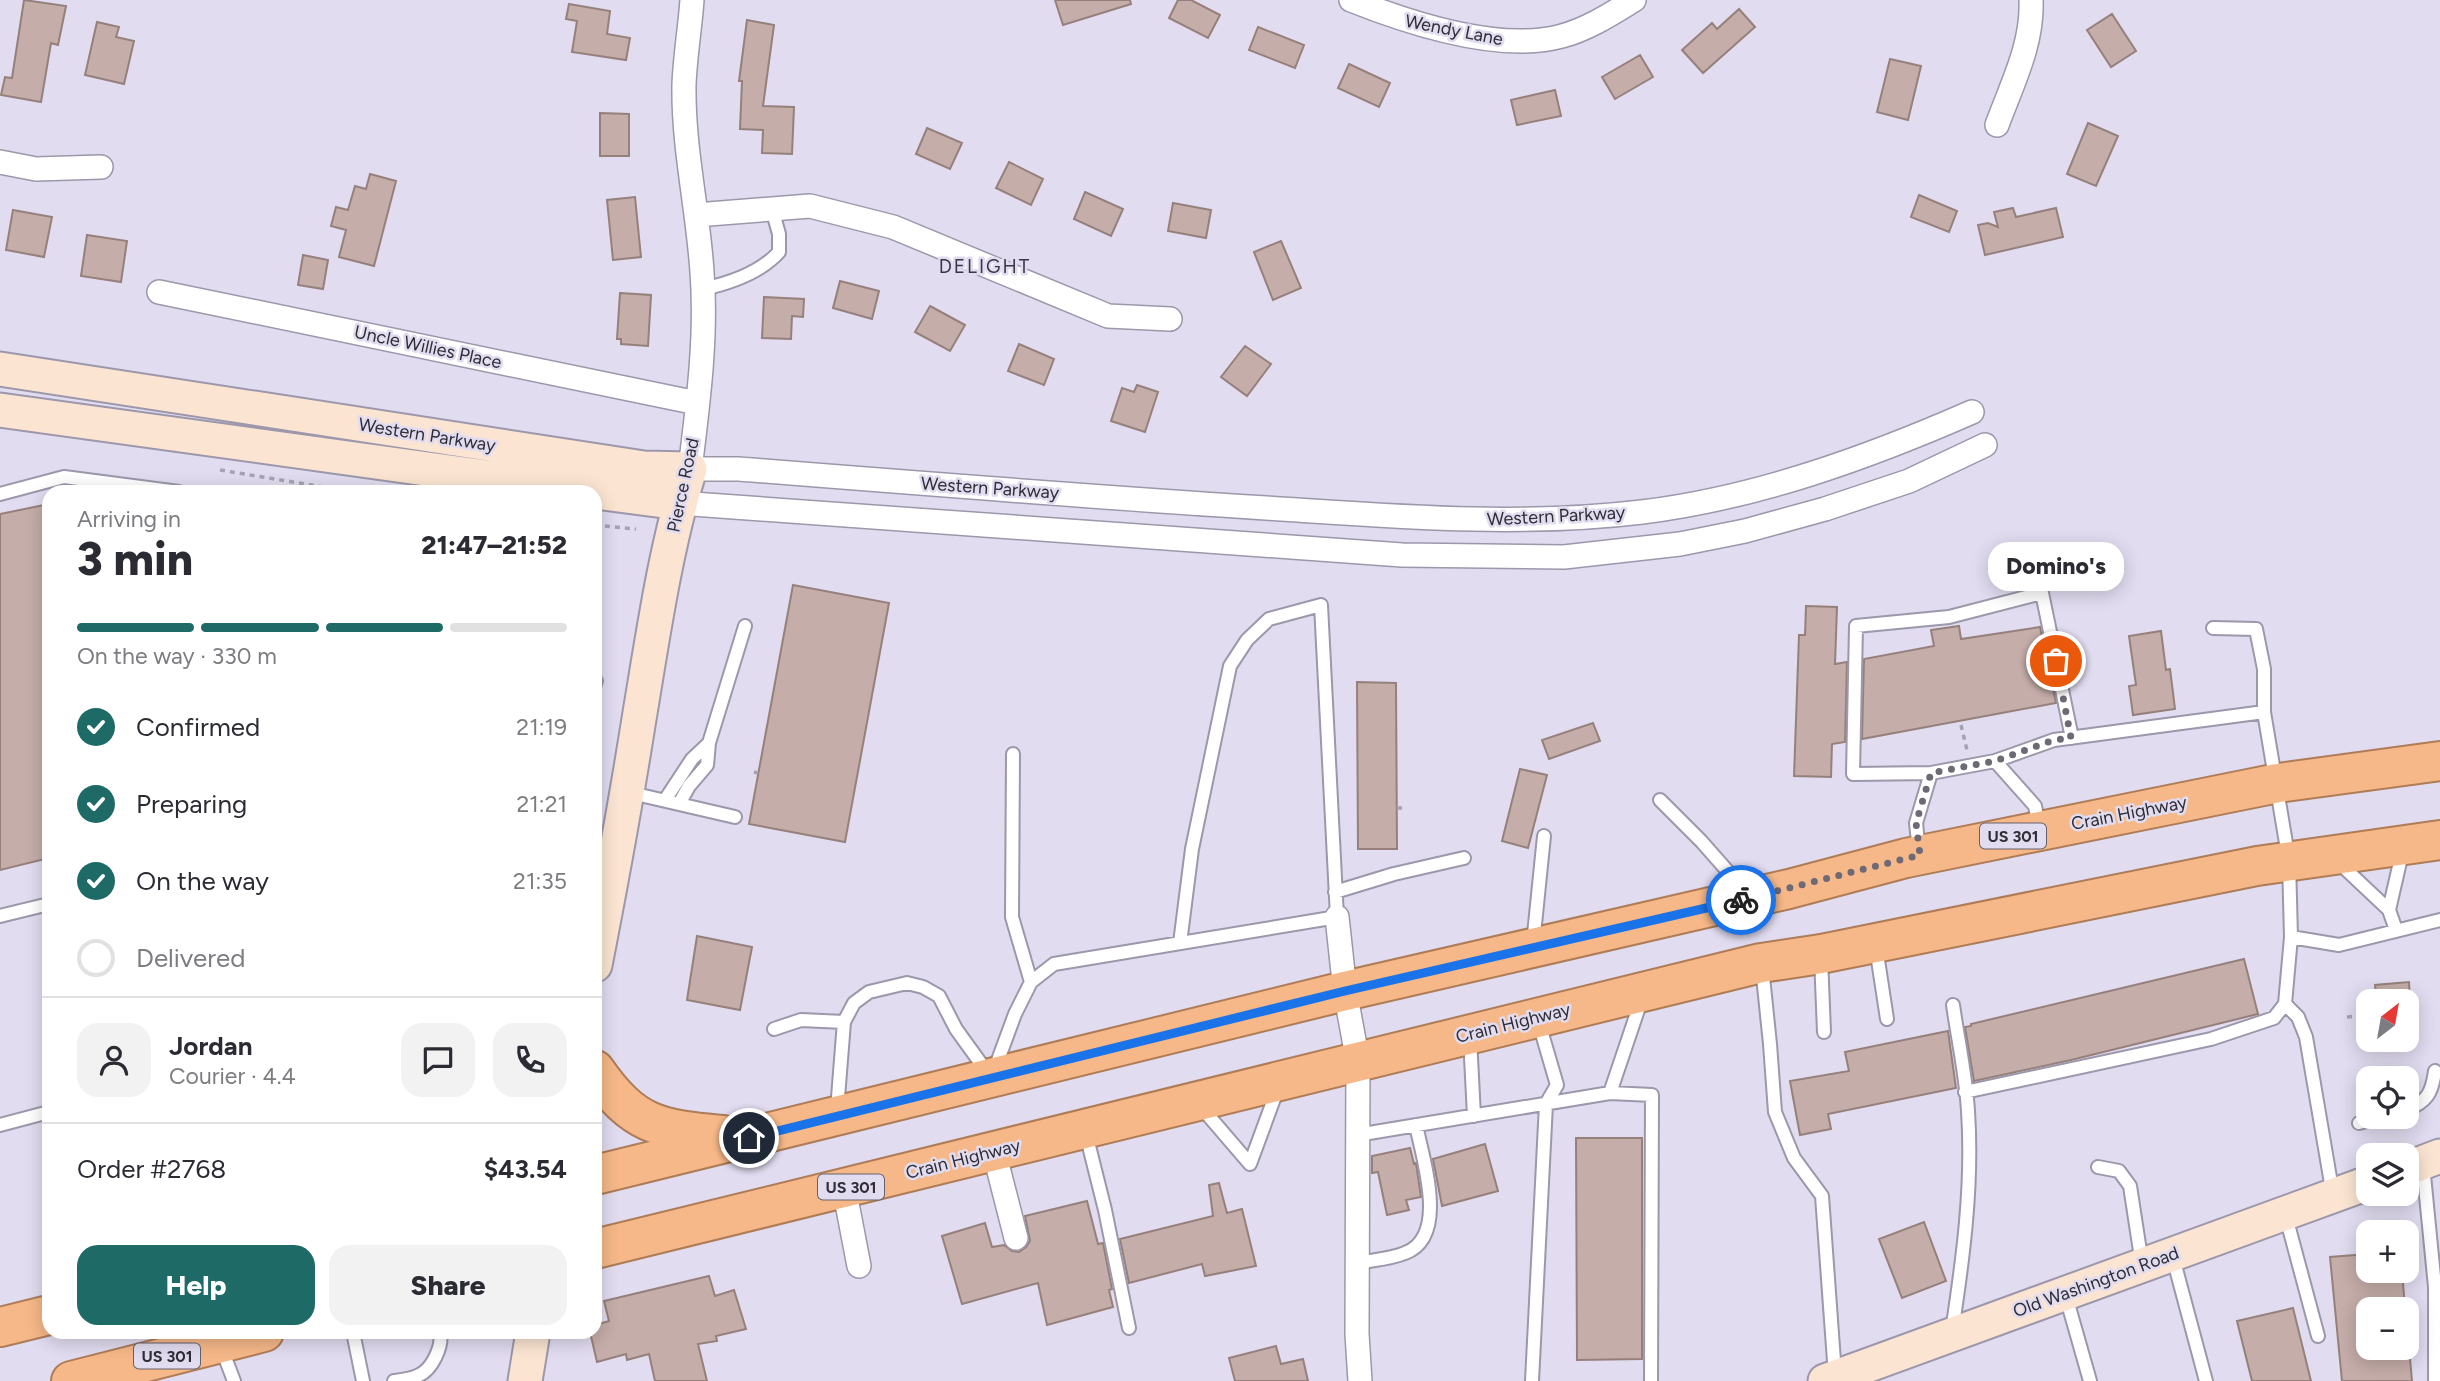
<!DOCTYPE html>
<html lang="en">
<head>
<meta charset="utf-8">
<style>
	body { margin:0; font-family:Figtree,sans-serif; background:#f2f2f3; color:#2b2b33; height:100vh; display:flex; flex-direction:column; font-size:26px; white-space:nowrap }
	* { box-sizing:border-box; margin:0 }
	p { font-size:23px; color:#7c7c81 }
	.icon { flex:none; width:38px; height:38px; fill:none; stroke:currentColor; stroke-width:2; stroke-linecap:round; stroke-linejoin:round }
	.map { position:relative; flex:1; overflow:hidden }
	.sheet { position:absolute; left:42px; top:485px; width:560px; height:854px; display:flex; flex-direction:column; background:#fff; border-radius:21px; box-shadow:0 4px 18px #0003 }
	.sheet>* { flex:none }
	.needle { width:46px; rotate:31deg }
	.buttons { position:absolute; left:2356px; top:989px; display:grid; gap:14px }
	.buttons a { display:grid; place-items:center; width:63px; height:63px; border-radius:14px; background:#fff; box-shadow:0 4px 18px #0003; font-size:35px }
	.pin { position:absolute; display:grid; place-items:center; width:60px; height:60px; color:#fff; margin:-30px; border:4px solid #fff; border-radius:50%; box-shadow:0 2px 7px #0007 }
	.courier { position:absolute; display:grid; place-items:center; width:70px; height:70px; margin:-35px; border:5px solid #1a73e8; border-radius:50%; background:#fff; color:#222; box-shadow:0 2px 9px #0007 }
	.bubble { position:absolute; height:49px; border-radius:21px; background:#fff; box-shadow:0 4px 18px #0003; font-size:23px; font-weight:800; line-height:49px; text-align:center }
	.summary em { font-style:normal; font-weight:800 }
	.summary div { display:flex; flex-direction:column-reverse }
	.summary { display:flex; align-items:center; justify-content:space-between; height:119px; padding:0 35px }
	h1 { font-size:46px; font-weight:800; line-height:52px }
	.bar { display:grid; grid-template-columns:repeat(4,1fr); gap:10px 7px; align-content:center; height:84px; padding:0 35px }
	.bar i { height:9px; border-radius:5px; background:#e1e1e2 }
	.bar .selected { background:#1e6a67 }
	.bar p { grid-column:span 4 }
	.line { display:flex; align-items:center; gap:18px; padding:0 35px; border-top:2px solid #e1e1e2 }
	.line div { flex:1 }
	.round { display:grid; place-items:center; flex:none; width:74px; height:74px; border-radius:21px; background:#f2f2f3 }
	ol { padding:0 35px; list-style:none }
	li { display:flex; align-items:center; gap:21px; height:77px }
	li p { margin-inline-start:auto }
	li .icon { padding:7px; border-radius:50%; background:#1e6a67; color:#fff; stroke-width:4 }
	li:last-child { color:#7c7c81 }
	li i { width:38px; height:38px; border:4px solid #e1e1e2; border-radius:50% }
	.primary-button { display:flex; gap:14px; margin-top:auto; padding:14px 35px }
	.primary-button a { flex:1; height:80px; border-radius:21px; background:#1e6a67; color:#fff; font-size:28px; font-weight:800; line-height:80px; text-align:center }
	.primary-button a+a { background:#f2f2f3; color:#2b2b33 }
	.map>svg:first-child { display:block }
	.building { fill:#c5ada9; stroke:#96807c; stroke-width:2 }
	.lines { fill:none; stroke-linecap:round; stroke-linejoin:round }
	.service-casing { stroke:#9c97aa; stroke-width:16 }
	.minor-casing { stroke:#9c97aa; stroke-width:26 }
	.secondary-casing { stroke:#9c97aa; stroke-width:37 }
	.trunk-casing { stroke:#ae7c57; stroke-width:42 }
	.path { stroke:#a6a2b2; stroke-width:3.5; stroke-dasharray:5 5; stroke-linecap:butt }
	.service { stroke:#fff; stroke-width:12 }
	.minor { stroke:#fff; stroke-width:23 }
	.secondary { stroke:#fbe5d2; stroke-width:33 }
	.trunk { stroke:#f6b888; stroke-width:38 }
	.done { stroke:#6d6a76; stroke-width:7; stroke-dasharray:0 12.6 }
	.route { stroke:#1a73e8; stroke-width:9 }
	.labels { text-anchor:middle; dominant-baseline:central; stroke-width:5; stroke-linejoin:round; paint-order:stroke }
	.shield { fill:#e1dcf0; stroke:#64626d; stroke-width:2 }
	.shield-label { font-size:16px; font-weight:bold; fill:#2f2d35 }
	.street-label { font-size:18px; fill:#2f2d35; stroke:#e1dcf0 }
	.neighbourhood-label { font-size:19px; letter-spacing:2px; fill:#3b3646; stroke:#e1dcf0 }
</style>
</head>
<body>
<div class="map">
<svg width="2440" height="1381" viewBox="0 0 2440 1381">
	<rect width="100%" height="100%" fill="#e1dcf0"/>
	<!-- building -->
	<path class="building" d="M24 0 66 6 58 45 51 43 41 102 1 95 5 77 12 78Z
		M1055 0H1130L1131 4 1063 25Z
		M1178 0H1191L1220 15 1208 38 1169 18Z
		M569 4 610 11 607 34 630 38 626 60 572 52 577 21 566 19Z
		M1739 9 1755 27 1703 73 1682 50 1712 23 1717 29Z
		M2112 14 2136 51 2111 67 2087 30Z
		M747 20 774 25 763 106 794 107 792 154 762 153 763 130 740 129 742 81H739Z
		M97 22 119 27 116 37 134 41 124 84 85 75Z
		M1258 27 1304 45 1295 68 1249 50Z
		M1640 55 1653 77 1615 99 1602 77Z
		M1890 59 1921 66 1908 120 1877 112Z
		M1349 64 1390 83 1379 107 1338 88Z
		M1555 90 1561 116 1517 125 1511 100Z
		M600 113 629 114V156H600Z
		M2088 123 2118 136 2096 186 2067 174Z
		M927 128 962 143 950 169 916 154Z
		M1009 162 1043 179 1031 205 996 188Z
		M370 174 396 181 374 266 339 257 346 230 331 226 336 207 348 210 355 186 366 189Z
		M1085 192 1123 209 1111 236 1074 219Z
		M1919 195 1957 211 1949 232 1911 217Z
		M635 197 641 257 613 260 607 200Z
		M1173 203 1211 210 1206 238 1168 231Z
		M2013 208 2016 217 2056 208 2063 237 1985 255 1978 225 1988 223 1998 227 1994 212Z
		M13 210 52 217 44 257 6 250Z
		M87 235 127 241 121 282 81 276Z
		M1281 241 1301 288 1273 300 1254 252Z
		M303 255 328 260 323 289 298 285Z
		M840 281 879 291 872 319 833 308Z
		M620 293 651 295 648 346 621 344V339H617Z
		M764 297 804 299 803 317 792 316 791 339 762 338Z
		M930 306 965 325 950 351 915 332Z
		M1019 344 1054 359 1044 385 1008 371Z
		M1245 346 1271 364 1247 396 1221 377Z
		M1137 385 1158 392 1145 432 1111 421 1122 388 1134 392Z
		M49 504V858L0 870V514Z
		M793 585 889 603 845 842 749 824Z
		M1806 606 1837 607 1835 664 1847 662 1845 742 1832 744 1831 777 1794 776 1799 635H1805Z
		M1959 626 1961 639 2040 627 2056 703 1862 739 1864 659 1934 646 1931 630Z
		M2161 631 2166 670 2170 669 2175 709 2133 715 2129 686 2136 685 2129 636Z
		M1357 682 1396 683 1397 849H1358Z
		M1593 723 1600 741 1549 759 1542 740Z
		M1520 769 1547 775 1528 848 1502 841Z
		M697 936 752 947 740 1010 687 1000Z
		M2244 959 2258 1014 2071 1060 1974 1081 1965 1027 1971 1026V1024Z
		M2409 982 2410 1001H2377L2375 985Z
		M1948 1031 1956 1088 1828 1114 1831 1129 1800 1135 1790 1081 1849 1071 1845 1052Z
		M1576 1138H1642V1359L1577 1360Z
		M1485 1144 1498 1191 1442 1206 1433 1159Z
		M1410 1148 1414 1164 1416 1163 1421 1197 1406 1200 1409 1210 1387 1215 1378 1172 1372 1173V1156Z
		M1219 1183 1227 1213 1242 1209 1256 1266 1205 1276 1202 1264 1129 1283 1120 1239 1213 1216 1209 1185Z
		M1087 1201 1098 1244 1103 1243 1112 1289 1109 1290 1113 1307 1047 1325 1038 1283 962 1304 942 1236 985 1223 992 1247 1004 1245 1012 1251 1019 1252 1026 1247 1030 1241 1025 1216Z
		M1924 1222 1946 1281 1902 1298 1879 1239Z
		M2368 1254V1270H2402L2405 1309H2368V1348H2409L2412 1381H2342L2330 1257Z
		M709 1276 715 1296 734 1290 746 1329 716 1336 717 1341 698 1344 707 1381H655L649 1354 627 1360 626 1354 597 1362 590 1332H595V1325L609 1321 604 1301Z
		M2293 1308 2311 1381H2252L2237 1321Z
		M1276 1346 1281 1364 1303 1359 1308 1381H1235L1229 1358Z"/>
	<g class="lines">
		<defs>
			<path id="service" d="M703 289C731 283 760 273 779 252V234L772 209
				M0 494 64 477 179 492
				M595 684 596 681
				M1013 754 1012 917 1031 982
				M1995 761 2035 806 2039 826
				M1931 773 1853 774 1856 626 1949 617 2042 593 2072 738
				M627 792 735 817
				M665 800 692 759 709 743
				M1660 800 1701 841 1746 892
				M679 804 689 786 707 765 709 743 745 626
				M1919 851 1916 823 1931 773 1995 761 2054 740 2264 712
				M2338 862 2389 910 2396 930
				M1335 892 1394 874 1464 858
				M2389 910 2403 849
				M0 916 49 904
				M2291 937 2339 945 2440 920
				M1533 944 1544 836
				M1876 947 1887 1019
				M1821 957 1824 1032
				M1762 967 1770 1044 1775 1112 1794 1158 1822 1196 1835 1375
				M2285 1004 2298 1017 2306 1037 2333 1195
				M774 1029 801 1020 844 1022
				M1470 1038 1474 1116
				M994 1071 1015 1014 1031 982 1054 964 1337 917 1321 605 1269 619 1247 640 1230 666 1192 849 1180 943
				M1965 1092 2211 1039 2274 1018 2285 1004 2291 937 2289 861 2264 712V669L2256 629 2213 628
				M1610 1093 1642 998
				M1201 1107 1250 1164 1278 1088
				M837 1110 844 1022 854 1003 869 992 907 983 923 987 939 996 956 1029 987 1072
				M2406 1110C2427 1102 2432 1093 2435 1071
				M2359 1123 2387 1116
				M0 1125 49 1112
				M1086 1134 1105 1210 1129 1328
				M1357 1135 1610 1093 1652 1095 1651 1381
				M2423 1165 2435 1287V1381
				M2098 1167 2119 1171 2130 1186 2142 1264
				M2285 1213 2318 1336
				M2172 1254 2206 1381
				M1357 1263C1372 1260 1391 1259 1405 1253 1449 1237 1423 1160 1416 1125
				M2065 1293 2090 1381
				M1952 1331C1963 1259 1973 1185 1968 1111 1966 1076 1958 1040 1953 1005
				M353 1332 363 1381
				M221 1347 234 1381
				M394 1381C401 1380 410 1379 417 1376 432 1371 443 1346 440 1332
				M1532 1381 1546 1104 1557 1085 1538 1020"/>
			<path id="minor" d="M692 0C690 28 685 57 684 85 683 148 698 209 702 272 707 337 698 404 690 469H739C915 483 1090 497 1266 508 1391 516 1517 527 1642 512 1756 498 1867 458 1972 412
				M1351 0C1409 23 1500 53 1562 36 1588 29 1611 14 1634 0
				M1997 125C2012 84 2033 44 2031 0
				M0 162 36 169 101 167
				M696 215 810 206 893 227 1108 316 1170 319
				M159 292 697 403
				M679 503 1402 555 1564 557 1680 544 1745 531 1825 509 1909 481 1985 445
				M1337 917 1345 991 1358 1062 1357 1334 1360 1381
				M994 1152 1016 1238
				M844 1188 859 1266"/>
			<path id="secondary" d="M0 369 644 468 690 469C665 550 653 635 639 719 626 801 611 883 595 965
				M0 410 593 492
				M595 492 679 503
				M2406 1169 2440 1156
				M525 1381 533 1332
				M1825 1381 2368 1183"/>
			<path id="trunk" d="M595 1070C634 1126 658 1129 723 1135
				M595 1175 1345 991 1789 889 1906 858 2278 783 2440 761
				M595 1249 1761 963 1821 954 2257 866 2440 840
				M0 1327 49 1315
				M71 1381 264 1332"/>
		</defs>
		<!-- service casing -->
		<use href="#service" class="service-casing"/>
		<!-- minor casing -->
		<use href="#minor" class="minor-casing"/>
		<!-- secondary casing -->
		<use href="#secondary" class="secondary-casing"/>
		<!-- trunk casing -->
		<use href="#trunk" class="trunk-casing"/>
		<!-- path -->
		<path class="path" d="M220 470 354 492
			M595 525 636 529
			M1961 725 1967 750
			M754 772 758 773
			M1397 808H1402
			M2347 1017 2368 1015"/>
		<!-- service -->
		<use href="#service" class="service"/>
		<!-- minor -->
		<use href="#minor" class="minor"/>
		<!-- secondary -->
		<use href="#secondary" class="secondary"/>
		<!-- trunk -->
		<use href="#trunk" class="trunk"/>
	</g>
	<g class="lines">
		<!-- done -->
		<path class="done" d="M1741 900 1920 855 1916 823 1931 773 1995 761 2054 740 2071 738 2056 661"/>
		<!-- route -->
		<path class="route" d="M749 1138 1345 991 1741 900"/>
	</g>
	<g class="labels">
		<!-- shield labels -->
		<g class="shield">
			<rect x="1980" y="823.5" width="66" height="25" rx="5"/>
			<rect x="818" y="1174.5" width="66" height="25" rx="5"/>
			<rect x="134" y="1343.5" width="66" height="25" rx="5"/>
		</g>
		<g class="shield-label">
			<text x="2013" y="836">US 301</text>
			<text x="851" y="1187">US 301</text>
			<text x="167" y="1356">US 301</text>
		</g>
		<!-- street labels -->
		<g class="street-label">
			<text transform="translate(1454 30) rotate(11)">Wendy Lane</text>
			<text transform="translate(428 347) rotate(12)">Uncle Willies Place</text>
			<text transform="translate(427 435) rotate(9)">Western Parkway</text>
			<text transform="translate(683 485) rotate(-78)">Pierce Road</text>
			<text transform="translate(990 488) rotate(4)">Western Parkway</text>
			<text transform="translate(1556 516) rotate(-3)">Western Parkway</text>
			<text transform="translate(2129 813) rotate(-11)">Crain Highway</text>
			<text transform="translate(1513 1023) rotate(-14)">Crain Highway</text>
			<text transform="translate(963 1159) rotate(-14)">Crain Highway</text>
			<text transform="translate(2096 1282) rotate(-20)">Old Washington Road</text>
		</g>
		<!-- neighbourhood labels -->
		<g class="neighbourhood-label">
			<text x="985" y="266">DELIGHT</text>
		</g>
	</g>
</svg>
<div class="buttons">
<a><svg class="needle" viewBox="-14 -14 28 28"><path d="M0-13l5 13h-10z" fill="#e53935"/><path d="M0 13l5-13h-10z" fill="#7c7c81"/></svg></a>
<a><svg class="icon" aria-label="locate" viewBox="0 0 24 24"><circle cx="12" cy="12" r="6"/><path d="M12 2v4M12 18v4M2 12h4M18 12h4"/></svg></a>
<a><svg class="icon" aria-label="layers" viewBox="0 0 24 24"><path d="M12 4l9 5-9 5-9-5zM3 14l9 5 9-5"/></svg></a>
<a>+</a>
<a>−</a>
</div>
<div class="pin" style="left:2056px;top:661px;background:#ea580c"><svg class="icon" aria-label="bag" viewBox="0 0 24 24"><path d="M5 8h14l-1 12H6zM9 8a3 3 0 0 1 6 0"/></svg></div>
<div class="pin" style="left:749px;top:1138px;background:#1f2937"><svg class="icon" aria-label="home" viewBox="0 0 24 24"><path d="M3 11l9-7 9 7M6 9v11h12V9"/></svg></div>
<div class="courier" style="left:1741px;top:900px"><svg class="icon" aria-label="bike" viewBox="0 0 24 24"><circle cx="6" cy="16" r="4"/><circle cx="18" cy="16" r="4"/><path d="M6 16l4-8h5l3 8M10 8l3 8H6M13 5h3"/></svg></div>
<div class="bubble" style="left:1988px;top:542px;width:136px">Domino's</div>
<section class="sheet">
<div class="summary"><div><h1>3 min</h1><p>Arriving in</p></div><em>21:47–21:52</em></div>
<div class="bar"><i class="selected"></i><i class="selected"></i><i class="selected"></i><i></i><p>On the way · 330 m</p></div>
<ol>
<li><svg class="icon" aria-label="check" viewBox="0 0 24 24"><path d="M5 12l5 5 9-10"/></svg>Confirmed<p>21:19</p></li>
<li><svg class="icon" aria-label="check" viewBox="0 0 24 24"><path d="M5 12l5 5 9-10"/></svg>Preparing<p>21:21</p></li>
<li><svg class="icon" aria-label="check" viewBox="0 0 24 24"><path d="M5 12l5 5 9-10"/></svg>On the way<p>21:35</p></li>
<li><i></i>Delivered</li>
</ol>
<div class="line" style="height:126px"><a class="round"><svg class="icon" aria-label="person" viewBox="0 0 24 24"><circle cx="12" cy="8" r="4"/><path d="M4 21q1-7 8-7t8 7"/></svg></a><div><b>Jordan</b><p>Courier · 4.4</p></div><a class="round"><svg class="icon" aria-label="chat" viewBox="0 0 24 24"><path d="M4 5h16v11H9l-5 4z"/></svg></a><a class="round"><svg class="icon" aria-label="phone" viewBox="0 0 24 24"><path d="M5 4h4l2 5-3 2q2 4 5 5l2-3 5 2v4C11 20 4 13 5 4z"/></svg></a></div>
<div class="line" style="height:91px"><div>Order #2768</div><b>$43.54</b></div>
<div class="primary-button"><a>Help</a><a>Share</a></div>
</section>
</div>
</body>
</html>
